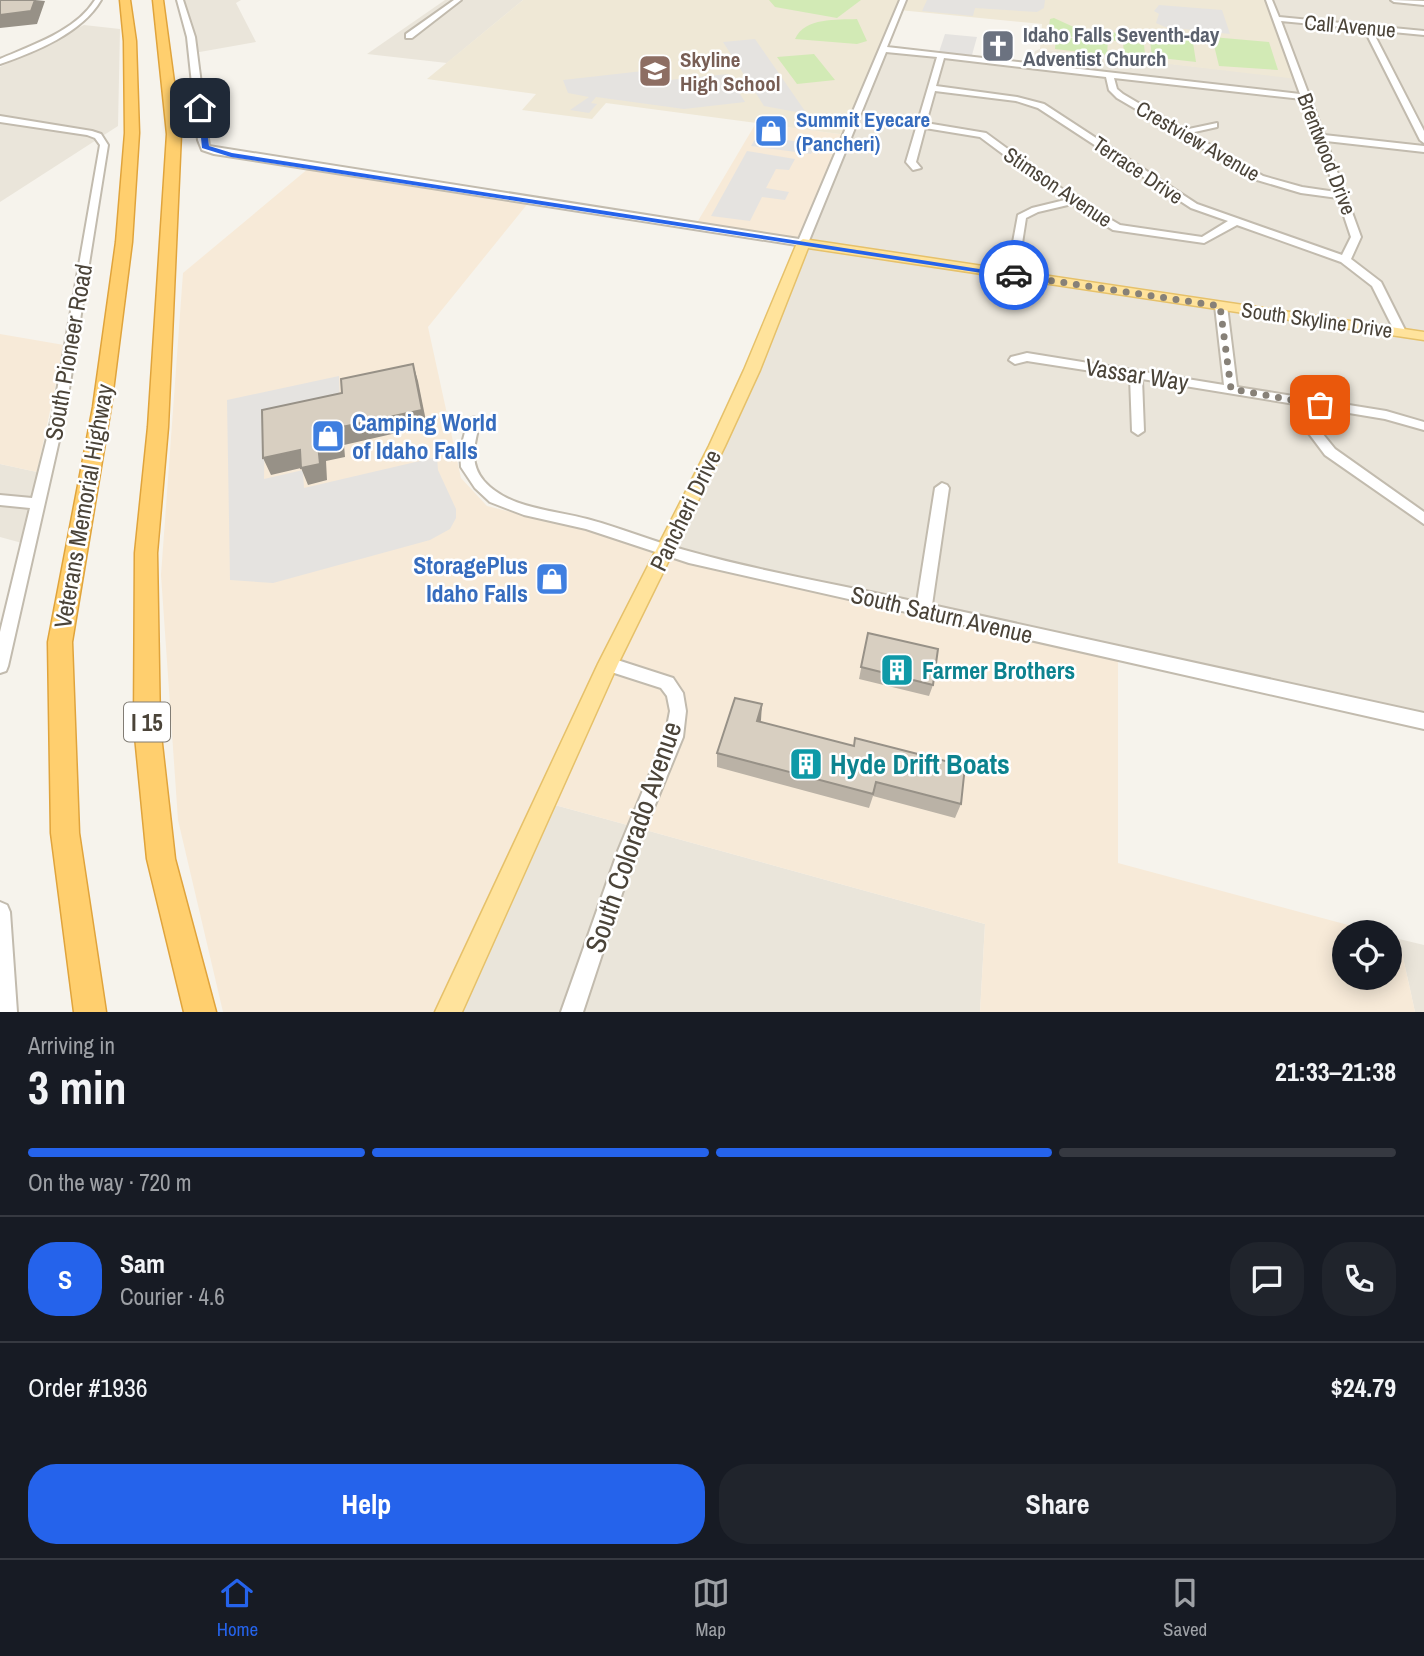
<!DOCTYPE html>
<html lang="en">
<head>
<meta charset="utf-8">
<style>
	body { margin:0; font-family:"Archivo Narrow",sans-serif; background:#20242c; color:#f1f3f6; height:100vh; display:flex; flex-direction:column; font-size:26px; white-space:nowrap }
	* { box-sizing:border-box; margin:0 }
	p { font-size:23px; color:#9ea1a6 }
	.icon { flex:none; width:38px; height:38px; fill:none; stroke:currentColor; stroke-width:2; stroke-linecap:round; stroke-linejoin:round }
	.map { position:relative; height:1012px; overflow:hidden }
	.details { display:flex; flex-direction:column; background:#171b24; flex:1 }
	.details>* { flex:none }
	.controls { position:absolute; left:1332px; top:920px; display:grid; gap:14px }
	.controls a { display:grid; place-items:center; width:70px; height:70px; border-radius:50%; background:#171b24; box-shadow:0 4px 18px #0003; font-size:35px }
	.pin { position:absolute; display:grid; place-items:center; width:60px; height:60px; color:#fff; margin:-30px; border-radius:14px; box-shadow:0 4px 10px #0006 }
	.courier { position:absolute; display:grid; place-items:center; width:70px; height:70px; margin:-35px; border:5px solid #2563eb; border-radius:50%; background:#fff; color:#222; box-shadow:0 2px 9px #0007 }
	.head em { font-style:normal; font-weight:700 }
	.head div { display:flex; flex-direction:column-reverse }
	.head { display:flex; align-items:center; justify-content:space-between; height:119px; padding:0 28px }
	h1 { font-size:46px; font-weight:700; line-height:52px }
	.bar { display:grid; grid-template-columns:repeat(4,1fr); gap:10px 7px; align-content:center; height:84px; padding:0 28px }
	.bar i { height:9px; border-radius:5px; background:#363941 }
	.bar .on { background:#2563eb }
	.bar p { grid-column:span 4 }
	.line { display:flex; align-items:center; gap:18px; padding:0 28px; border-top:2px solid #363941 }
	.line div { flex:1 }
	.round { display:grid; place-items:center; flex:none; width:74px; height:74px; border-radius:28px; background:#20242c }
	.primary-button { display:flex; gap:14px; margin-top:auto; padding:14px 28px }
	.primary-button a { flex:1; height:80px; border-radius:28px; background:#2563eb; color:#fff; font-size:28px; font-weight:700; line-height:80px; text-align:center }
	.primary-button a+a { background:#20242c; color:#f1f3f6 }
	.tabs { display:flex; justify-content:space-around; align-items:center; height:98px; border-top:2px solid #363941; background:#171b24; font-size:19px; color:#9ea1a6 }
	.tabs a { display:grid; justify-items:center; gap:4px }
	.tabs .on { color:#2563eb }
	.map>svg:first-child { display:block }
	.residential { fill:#eae5da }
	.commercial { fill:#f7ead8 }
	.education { fill:#efe8d6 }
	.green { fill:#d2eab5 }
	.parking { fill:#e5e3e0 }
	.lines { fill:none; stroke-linecap:round; stroke-linejoin:round }
	.minor-casing { stroke:#c2bbae; stroke-width:4 }
	.major-casing { stroke:#e6c16a; stroke-width:3 }
	.highway-casing { stroke:#e0a43c; stroke-width:3 }
	.minor { fill:#fff; fill-rule:evenodd }
	.major { fill:#ffe39c; fill-rule:evenodd }
	.highway { fill:#ffcf6e; fill-rule:evenodd }
	.wall { fill:#bab2a6 }
	.shaded-wall { fill:#979187 }
	.building { fill:#d8cfc1; stroke:#979187; stroke-width:2 }
	.route { fill:#2563eb }
	.done { stroke:#878178; stroke-width:7; stroke-dasharray:0 12.6 }
	.labels { text-anchor:middle; dominant-baseline:central; stroke-width:5; stroke-linejoin:round; paint-order:stroke }
	.far-street-label { font-size:21px; fill:#4b4439; stroke:#fff }
	.far-worship-label { font-size:21px; font-weight:bold; fill:#5b616d; stroke:#fff; text-anchor:start }
	.far-education-label { font-size:21px; font-weight:bold; fill:#785e54; stroke:#fff; text-anchor:start }
	.far-shop-label { font-size:21px; font-weight:bold; fill:#366cbe; stroke:#fff; text-anchor:start }
	.shield { fill:#fff; stroke:#817c74; stroke-width:2 }
	.shield-label { font-size:23px; font-weight:bold; fill:#4b4439 }
	.street-label { font-size:24px; fill:#4b4439; stroke:#fff }
	.shop-label { font-size:24px; font-weight:bold; fill:#366cbe; stroke:#fff; text-anchor:start }
	.culture-label { font-size:24px; font-weight:bold; fill:#0d838f; stroke:#fff; text-anchor:start }
	.near-culture-label { font-size:28px; font-weight:bold; fill:#0d838f; stroke:#fff; text-anchor:start }
	.near-street-label { font-size:28px; fill:#4b4439; stroke:#fff }
</style>
</head>
<body>
<div class="map">
<svg width="1424" height="1012" viewBox="0 0 1424 1012">
	<rect width="100%" height="100%" fill="#f6f3ec"/>
	<!-- residential -->
	<path class="residential" d="M175 0H241L236 3 256 42 194 53Z
		M445 0H523L447 63 367 54Z
		M1269 0H1424V721L665 550 717 446 883 49 1032 66 1035 51 1040 49 1296 78Z
		M84 25 120 29 118 126 0 202V67Z
		M0 464 37 472 22 543 0 537Z
		M544 802 985 924 980 1012H448Z
		M1399 939 1424 945V1012H1415Z"/>
	<!-- commercial -->
	<path class="commercial" d="M756 123 847 135 803 243 695 226Z
		M309 168 529 202 428 327 461 478 487 506 665 550 1118 653V863L1378 933H1344V978H1390V936L1399 939 1415 1012H980L985 924 544 802 448 1012H223L178 820 161 575 183 273Z
		M0 334 64 345 37 472 0 464Z"/>
	<!-- education -->
	<path class="education" d="M523 0H1269L1297 79 1040 49 1042 24 899 10 847 135 606 103 592 119 522 110 536 94 427 79Z"/>
	<!-- green -->
	<path class="green" d="M769 0H861L837 18 775 7Z
		M1054 18 1078 29 1130 34V41L1144 45 1145 54 1124 55 1123 42 1108 40 1107 55 1055 49 1056 38H1081L1048 34 1050 19Z
		M857 19 867 41 857 44 795 39C805 17 837 20 857 19Z
		M1149 32 1192 36 1196 62 1152 57Z
		M1212 37 1269 42 1278 70 1219 66Z
		M814 54 835 80 797 84 777 57Z"/>
	<!-- parking -->
	<path class="parking" d="M927 0H1045L1044 8 1037 12 975 8 973 16 922 11Z
		M1159 5 1222 10 1230 34 1165 27 1156 23 1159 14 1154 11Z
		M945 34 977 37 972 55 939 52Z
		M755 39 807 114 764 106 723 42Z
		M643 71 669 80 728 74 745 102 684 109 596 97 591 103 597 104 589 113 570 110 589 97 568 93 563 80Z
		M757 136 816 144 811 154 751 146Z
		M747 151 795 159 789 170 776 169 766 188 789 192 785 200 762 197 750 221 711 216Z
		M339 376 340 407 265 425 264 479 303 470 304 488 437 457 438 470 456 509V518L450 529 430 540 273 583 230 580 227 400Z"/>
	<g class="lines">
		<defs>
			<path id="minor" d="M95 0H101C82 33 35 52 0 64V59C32 45 76 31 95 0Z
				M177 0H183L195 37 209 146 799 239 900 0H906L887 47 1300 94 1266 0H1272L1279 17 1424 31V35L1372 30 1424 131V143L1420 140 1364 29 1281 21 1324 135 1424 146V152L1326 141 1361 237 1351 259 1381 282 1406 332 1400 335 1396 334 1372 286 1341 262 1237 225 1204 243 1113 230 1072 204 1038 212 1026 218 1017 275 1016 277H1008L1007 275 1018 215 1032 208 1065 200 980 137 925 128 916 162 921 168 913 170 906 162 937 57 886 52 808 243 803 246 214 154 202 150 198 140 187 37ZM944 58 1106 77 1109 90 1117 98 1257 180 1301 193 1338 198 1351 237 1342 255 1197 204 1044 104 1017 97 936 86ZM1114 78 1302 99 1336 192 1302 187 1263 176 1190 133 1217 127V123L1184 130 1123 94 1117 89ZM935 91 1016 101 1038 108 1191 208 1228 221 1202 237 1120 225 1076 199 986 133 926 123Z
				M454 0H461L412 38H406V34Z
				M1391 0 1424 1V5L1394 2Z
				M0 116 92 131 101 134 108 145 65 414 8 666 6 671 0 673V632L30 508 0 505V495L32 498 53 414 100 145 95 138 87 135 0 122Z
				M1221 303 1227 306 1237 387 1386 411 1424 422V430L1385 419 1313 407V422L1335 449 1424 512V524L1325 455 1301 423V405L1142 379 1144 431 1138 435 1132 431 1130 377 1027 361 1015 364 1009 360 1011 357 1027 353 1224 385 1215 306Z
				M474 417 480 421C475 443 468 462 484 481 509 509 554 510 587 519 621 528 654 542 688 551 762 572 842 585 917 602L935 488 942 483 947 485 949 488 932 605 1424 713V729L689 563 586 529 524 515 490 502 475 488 461 467 460 451 468 421Z
				M608 657 673 678 683 693 686 711 683 737 636 851 583 1012H561L618 851 665 737 670 711 667 696 661 688 602 669 600 664 602 659Z
				M0 902 7 905 10 912 17 1012H0Z"/>
			<path id="major" d="M803 239 1424 332V340L808 248 760 370 725 446 618 664 462 1012H435L598 664 709 446 744 370 797 243Z"/>
			<path id="highway" d="M120 0H130L136 41 139 133 132 242 111 407 72 642 79 833 106 1012H74L51 833 48 642 93 407 116 242 125 133 124 41Z
				M153 0H163L181 134 168 427 157 553 160 726 175 859 216 1012H184L147 859 134 726 135 553 148 427 167 134Z"/>
		</defs>
		<!-- minor casing -->
		<use href="#minor" class="minor-casing"/>
		<!-- major casing -->
		<use href="#major" class="major-casing"/>
		<!-- highway casing -->
		<use href="#highway" class="highway-casing"/>
		<!-- minor -->
		<use href="#minor" class="minor"/>
		<!-- major -->
		<use href="#major" class="major"/>
		<!-- highway -->
		<use href="#highway" class="highway"/>
	</g>
	<!-- wall -->
	<path class="wall" d="M868 633 933 685 929 696 859 679Z
		M762 704 760 722 961 804 955 818 873 796 869 808 717 767V753Z"/>
	<!-- shaded-wall -->
	<path class="shaded-wall" d="M35 0 45 1 37 24 0 28V15Z
		M413 364 418 381 427 426 344 445 345 457 326 461 327 480 308 485 301 468 271 475 263 458 318 444Z
		M762 704 761 720 756 736 757 721Z"/>
	<!-- building -->
	<path class="building" d="M0 0H35L31 11 0 15Z
		M413 364 422 410 337 428 338 440 318 444 320 464 301 468 300 450 263 458 262 410 342 393 341 379Z
		M868 633 938 649 933 685 861 667Z
		M735 698 762 704 757 721 854 746 855 738 965 766 961 804 876 782 873 794 717 753Z"/>
	<!-- route -->
	<path class="route" d="M198 107 204 108 209 146 232 153 1018 275 1014 278 231 157 202 148Z"/>
	<g class="lines">
		<!-- done -->
		<path class="done" d="M1014 275 1220 306 1231 389 1320 405"/>
	</g>
	<!-- icons -->
	<defs>
		<symbol id="church-square" viewBox="-11 -11 22 22"><rect x="-9" y="-9" width="18" height="18" rx="4" fill="#6b7280" stroke="#fff"/><path d="M-1.2-6h2.4v3.5h3.3v2.4h-3.3V6h-2.4V-.1h-3.3v-2.4h3.3Z" fill="#fff"/></symbol>
		<symbol id="school-square" viewBox="-11 -11 22 22"><rect x="-9" y="-9" width="18" height="18" rx="4" fill="#8d6e63" stroke="#fff"/><path d="M0-5L7-2L0 1L-7-2ZM-4 1L0 2.5L4 1V4Q0 6-4 4Z" fill="#fff"/></symbol>
		<symbol id="shop-square" viewBox="-11 -11 22 22"><rect x="-9" y="-9" width="18" height="18" rx="4" fill="#3f7fe0" stroke="#fff"/><path d="M-5-2.5h2.3a2.7 3.5 0 0 1 5.4 0H5L5.5 6h-11ZM-1.5-2.5h3a1.5 2.3 0 0 0-3 0Z" fill="#fff"/></symbol>
		<symbol id="building-square" viewBox="-11 -11 22 22"><rect x="-9" y="-9" width="18" height="18" rx="4" fill="#0f9aa8" stroke="#fff"/><path d="M-4-6H4V6H1V3H-1V6H-4ZM-2.5-4.3h1.7v1.8h-1.7ZM.8-4.3h1.7v1.8H.8ZM-2.5-1h1.7V.8h-1.7ZM.8-1h1.7V.8H.8Z" fill="#fff"/></symbol>
	</defs>
	<g fill-rule="evenodd">
		<use href="#church-square" x="979" y="27" width="38" height="38"/>
		<use href="#school-square" x="636" y="52" width="38" height="38"/>
		<use href="#shop-square" x="752" y="112" width="38" height="38"/>
		<use href="#shop-square" x="309" y="417" width="38" height="38"/>
		<use href="#shop-square" x="533" y="560" width="38" height="38"/>
		<use href="#building-square" x="878" y="651" width="38" height="38"/>
		<use href="#building-square" x="787" y="745" width="38" height="38"/>
	</g>
	<g class="labels">
		<!-- far-street labels -->
		<g class="far-street-label">
			<text transform="translate(1350 26) rotate(5)">Call Avenue</text>
			<text transform="translate(1198 141) rotate(30)">Crestview Avenue</text>
			<text transform="translate(1327 154) rotate(69)">Brentwood Drive</text>
			<text transform="translate(1138 170) rotate(34)">Terrace Drive</text>
			<text transform="translate(1058 187) rotate(34)">Stimson Avenue</text>
			<text transform="translate(1317 320) rotate(8)">South Skyline Drive</text>
		</g>
		<!-- far-worship labels -->
		<g class="far-worship-label">
			<text x="1023" y="34">Idaho Falls Seventh-day<tspan x="1023" dy="24">Adventist Church</tspan></text>
		</g>
		<!-- far-education labels -->
		<g class="far-education-label">
			<text x="680" y="59">Skyline<tspan x="680" dy="24">High School</tspan></text>
		</g>
		<!-- far-shop labels -->
		<g class="far-shop-label">
			<text x="796" y="119">Summit Eyecare<tspan x="796" dy="24">(Pancheri)</tspan></text>
		</g>
		<!-- shield labels -->
		<rect class="shield" x="124" y="702.5" width="46" height="39" rx="5"/>
		<g class="shield-label">
			<text x="147" y="722">I 15</text>
		</g>
		<!-- street labels -->
		<g class="street-label">
			<text transform="translate(68 352) rotate(-80)">South Pioneer Road</text>
			<text transform="translate(1137 374) rotate(9)">Vassar Way</text>
			<text transform="translate(83 506) rotate(-80)">Veterans Memorial Highway</text>
			<text transform="translate(685 510) rotate(-64)">Pancheri Drive</text>
			<text transform="translate(942 614) rotate(13)">South Saturn Avenue</text>
		</g>
		<!-- shop labels -->
		<g class="shop-label">
			<text x="352" y="422">Camping World<tspan x="352" dy="28">of Idaho Falls</tspan></text>
			<text x="528" y="565" text-anchor="end">StoragePlus<tspan x="528" dy="28">Idaho Falls</tspan></text>
		</g>
		<!-- culture labels -->
		<g class="culture-label">
			<text x="922" y="670">Farmer Brothers</text>
		</g>
		<!-- near-culture labels -->
		<g class="near-culture-label">
			<text x="830" y="764">Hyde Drift Boats</text>
		</g>
		<!-- near-street labels -->
		<g class="near-street-label">
			<text transform="translate(633 837) rotate(-71)">South Colorado Avenue</text>
		</g>
	</g>
</svg>
<div class="controls">
<a><svg class="icon" aria-label="locate" viewBox="0 0 24 24"><circle cx="12" cy="12" r="6"/><path d="M12 2v4M12 18v4M2 12h4M18 12h4"/></svg></a>
</div>
<div class="pin" style="left:1320px;top:405px;background:#ea580c"><svg class="icon" aria-label="bag" viewBox="0 0 24 24"><path d="M5 8h14l-1 12H6zM9 8a3 3 0 0 1 6 0"/></svg></div>
<div class="pin" style="left:200px;top:108px;background:#1f2937"><svg class="icon" aria-label="home" viewBox="0 0 24 24"><path d="M3 11l9-7 9 7M6 9v11h12V9"/></svg></div>
<div class="courier" style="left:1014px;top:275px"><svg class="icon" aria-label="car" viewBox="0 0 24 24"><path d="M5 17H2v-5l4-1 3-4h7l3 4 3 1v5h-3M9 17h6M6 11h13"/><circle cx="7" cy="17" r="2"/><circle cx="17" cy="17" r="2"/></svg></div>
</div>
<section class="details">
<div class="head"><div><h1>3 min</h1><p>Arriving in</p></div><em>21:33–21:38</em></div>
<div class="bar"><i class="on"></i><i class="on"></i><i class="on"></i><i></i><p>On the way · 720 m</p></div>
<div class="line" style="height:126px"><b class="round" style="background:#2563eb;color:#fff">S</b><div><b>Sam</b><p>Courier · 4.6</p></div><a class="round"><svg class="icon" aria-label="chat" viewBox="0 0 24 24"><path d="M4 5h16v11H9l-5 4z"/></svg></a><a class="round"><svg class="icon" aria-label="phone" viewBox="0 0 24 24"><path d="M5 4h4l2 5-3 2q2 4 5 5l2-3 5 2v4C11 20 4 13 5 4z"/></svg></a></div>
<div class="line" style="height:91px"><div>Order #1936</div><b>$24.79</b></div>
<div class="primary-button"><a>Help</a><a>Share</a></div>
</section>
<nav class="tabs">
<a class="on"><svg class="icon" aria-label="home" viewBox="0 0 24 24"><path d="M3 11l9-7 9 7M6 9v11h12V9"/></svg>Home</a>
<a><svg class="icon" aria-label="map" viewBox="0 0 24 24"><path d="M3 6l6-2 6 2 6-2v14l-6 2-6-2-6 2zM9 4v14M15 6v14"/></svg>Map</a>
<a><svg class="icon" aria-label="saved" viewBox="0 0 24 24"><path d="M7 4h10v16l-5-4-5 4z"/></svg>Saved</a>
</nav>
</body>
</html>
